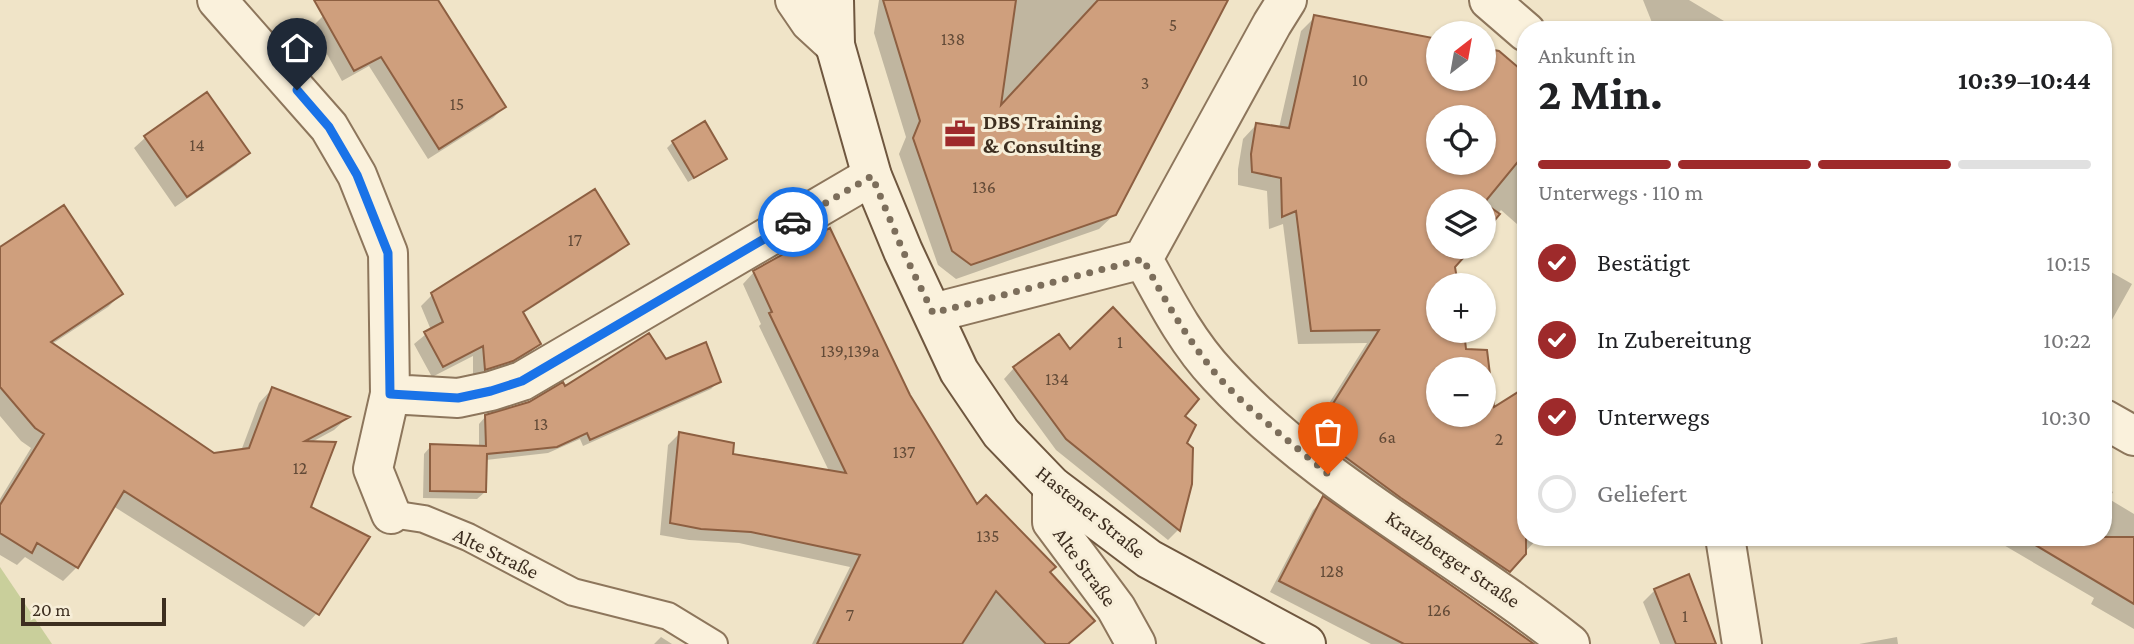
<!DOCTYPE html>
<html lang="de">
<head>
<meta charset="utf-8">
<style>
	body { margin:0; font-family:"Crimson Pro",serif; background:#f2f2f2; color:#202124; height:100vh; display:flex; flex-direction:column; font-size:26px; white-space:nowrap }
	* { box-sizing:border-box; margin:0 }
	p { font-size:23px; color:#757577 }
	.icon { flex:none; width:38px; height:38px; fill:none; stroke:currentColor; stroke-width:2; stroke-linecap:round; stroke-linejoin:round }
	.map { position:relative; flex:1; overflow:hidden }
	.details { position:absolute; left:1517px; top:21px; width:595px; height:525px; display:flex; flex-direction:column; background:#fff; border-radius:28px; box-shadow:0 2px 5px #0004 }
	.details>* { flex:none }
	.needle { width:46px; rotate:31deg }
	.tools { position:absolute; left:1426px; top:21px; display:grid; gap:14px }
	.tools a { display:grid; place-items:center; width:70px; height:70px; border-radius:50%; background:#fff; box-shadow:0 2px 5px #0004; font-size:35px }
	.scale { position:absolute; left:21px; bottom:18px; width:145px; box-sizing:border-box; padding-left:7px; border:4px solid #3d2e20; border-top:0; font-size:19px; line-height:24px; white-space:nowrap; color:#3d2e20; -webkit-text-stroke:5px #f7eed8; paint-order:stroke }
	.pin { position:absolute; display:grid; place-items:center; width:60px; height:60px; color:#fff; margin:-72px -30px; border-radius:50% 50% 50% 0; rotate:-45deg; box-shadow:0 0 7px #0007 }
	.pin .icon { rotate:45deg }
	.courier { position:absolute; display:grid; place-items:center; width:70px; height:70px; margin:-35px; border:5px solid #1a73e8; border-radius:50%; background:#fff; color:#222; box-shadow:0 2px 9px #0007 }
	.overview em { font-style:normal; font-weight:700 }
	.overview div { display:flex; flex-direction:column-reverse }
	.overview { display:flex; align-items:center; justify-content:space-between; height:119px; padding:0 21px }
	h1 { font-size:46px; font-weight:700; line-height:52px }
	.bar { display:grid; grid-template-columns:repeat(4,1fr); gap:10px 7px; align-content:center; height:84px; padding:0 21px }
	.bar i { height:9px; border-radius:5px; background:#e0e0e0 }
	.bar .selected { background:#9e2a2b }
	.bar p { grid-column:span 4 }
	ol { padding:0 21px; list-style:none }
	li { display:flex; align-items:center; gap:21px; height:77px }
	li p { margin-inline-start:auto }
	li .icon { padding:7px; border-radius:50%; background:#9e2a2b; color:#fff; stroke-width:4 }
	li:last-child { color:#757577 }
	li i { width:38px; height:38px; border:4px solid #e0e0e0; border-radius:50% }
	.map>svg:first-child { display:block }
	.green { fill:#c9cf9b }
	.shadow { fill:#0003; fill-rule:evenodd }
	.building { fill:#cf9f7d; stroke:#8d5f41; stroke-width:2; fill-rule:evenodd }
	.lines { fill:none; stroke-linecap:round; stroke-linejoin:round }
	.lane-casing { stroke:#8d765c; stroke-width:30 }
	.street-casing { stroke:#8d765c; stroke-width:42 }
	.secondary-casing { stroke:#6f573f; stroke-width:42 }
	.lane { stroke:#faf1dc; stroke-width:26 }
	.street { stroke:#faf1dc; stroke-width:38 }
	.secondary { stroke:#faf1dc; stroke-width:38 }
	.done { stroke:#7c6e5b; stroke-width:7; stroke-dasharray:0 12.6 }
	.route { stroke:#1a73e8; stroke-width:9 }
	.labels { text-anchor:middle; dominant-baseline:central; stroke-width:6; stroke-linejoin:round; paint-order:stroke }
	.number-label { font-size:18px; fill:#624a37 }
	.poi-label { font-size:21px; font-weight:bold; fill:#3d2e20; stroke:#f7eed8; text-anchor:start }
	.street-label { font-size:21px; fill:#3d2e20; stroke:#f7eed8 }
</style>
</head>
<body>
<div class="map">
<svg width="2134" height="644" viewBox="0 0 2134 644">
	<rect width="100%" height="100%" fill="#f0e4c8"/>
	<!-- green -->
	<path class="green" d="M0 567 52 644H0Z"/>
	<!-- shadow -->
	<path class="shadow" d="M351 0H436L504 107 493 118 428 159 369 66 342 81 312 27 323 16Z
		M879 0H1226L1115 214 1099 229 956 279 938 265 899 154 906 137 874 33Z
		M1643 0H1689L1739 30H1655Z
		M1315 17 1438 41V79H1484V50L1526 76V232L1501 210 1484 230V201H1438V247H1470L1453 267 1456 285H1438V331H1462L1464 351H1485L1492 410 1526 389V537H1539L1494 585 1301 448 1367 343 1298 344 1283 224 1269 229 1267 191 1238 185V169L1243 139 1256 125 1279 128 1301 31ZM1438 117H1484V163H1438ZM1438 369H1484V415H1438Z
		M146 137 247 153 236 165 175 207 134 148Z
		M673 142 725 158 719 164 688 182 667 148Z
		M627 243 616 254 522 314 539 344 528 355 500 371 473 380V356L432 377 414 344 431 330 421 306 432 295Z
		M0 258 121 294 108 307 52 344 213 455 241 451 259 403 272 389 347 418 334 430 310 443 309 508 317 613 304 627 113 506 77 567 63 581 25 557 17 565 0 555V499L31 448 21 441 0 416Z
		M2104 268 2132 284 2104 334Z
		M754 272 909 395 976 507 1048 573 1067 644H812L850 567 739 543 689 540 660 535 668 445 679 434 731 455 829 471 759 326 761 324 743 284Z
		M1069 351 1183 416 1191 483 1178 530 1168 540 1056 450 1004 379 1014 368Z
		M665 362 719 381 711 389 583 446 580 439 548 453 486 460 485 492 477 499 423 498 424 454 431 446 479 448V424L486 416 530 403 564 388Z
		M2104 486 2113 492 2109 499 2134 514V629L2091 604 2094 598 1990 537H2104Z
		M1324 499 1531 644H1371L1270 592 1313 510Z
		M1655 590 1715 644H1660L1643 602Z
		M661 637 672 644H654Z
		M1897 637 1898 644H1859Z"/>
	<!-- building -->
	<path class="building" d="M314 0H438L506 107 439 149 381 57 354 71Z
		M883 0H1016L1001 105 1098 0H1228L1116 215 971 265 952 251 913 138 920 121Z
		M1314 15 1438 39V79H1484V48L1499 51 1526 74V152L1484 203 1500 214 1484 233V201H1438V247H1473L1455 267 1458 285H1438V331H1464L1466 349 1487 350 1494 407 1526 387V554L1510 572 1401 498 1314 434 1379 330 1311 331 1296 211 1282 217 1281 178 1252 172 1251 154 1256 123 1289 128ZM1438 117H1484V163H1438ZM1438 369H1484V415H1438Z
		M207 92 250 153 187 197 144 136Z
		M705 121 727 159 694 178 672 141Z
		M595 189 629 244 523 312 541 344 513 361 485 370 483 346 443 367 424 332 443 322 431 293Z
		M64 205 123 294 51 342 214 453 249 448 272 387 350 417 305 441 336 442 311 507 370 537 319 615 124 491 78 568 37 543 32 553 0 533V505L44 434 35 428 0 387V247Z
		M830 228 910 395 977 504 986 495 1056 567 1050 572 1095 621 1068 644H1046L996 591 962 644H817L860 555 751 532 701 529 670 523 679 432 734 443 733 454 846 473 769 313 772 312 753 271Z
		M1113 307 1199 399 1185 416 1196 425 1187 443 1193 448 1192 484 1180 531 1066 439 1013 367 1059 334 1070 349Z
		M649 333 666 359 706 342 721 382 590 440 587 433 557 447 487 454 486 492 430 491V444L486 446 485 415 529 402 563 382 565 386Z
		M1323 496 1468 597 1534 644H1404L1279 581Z
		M2022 537H2134V604Z
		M1689 574 1716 644H1676L1654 589Z"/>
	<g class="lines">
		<defs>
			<path id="lane" d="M391 514 424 519 468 537 573 592 668 616 714 644"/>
			<path id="street" d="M217 0 329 127 357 175 388 253 390 394 373 469 391 514
				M795 0 810 22 835 45
				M1489 0 1526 32
				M1143 259C1165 299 1186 341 1218 375 1319 485 1455 552 1570 644
				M933 313 1143 259 1272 24 1287 0
				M390 394 458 398 491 391 522 381 872 176
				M2104 419 2134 436
				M1052 486V522L1116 608 1136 644
				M1725 537 1742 644"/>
			<path id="secondary" d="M834 0 835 45 872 176 903 251 959 371 1001 433 1052 486 1149 559 1306 644"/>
		</defs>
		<!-- lane casing -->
		<use href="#lane" class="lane-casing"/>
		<!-- street casing -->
		<use href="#street" class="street-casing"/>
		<!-- secondary casing -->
		<use href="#secondary" class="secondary-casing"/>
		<!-- lane -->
		<use href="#lane" class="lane"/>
		<!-- street -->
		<use href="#street" class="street"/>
		<!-- secondary -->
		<use href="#secondary" class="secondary"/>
	</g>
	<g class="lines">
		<!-- done -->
		<path class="done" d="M793 222 872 176 903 251 933 313 1143 259C1164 299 1186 337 1215 373 1246 409 1292 443 1328 474"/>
		<!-- route -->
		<path class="route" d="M297 90 329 127 357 175 388 253 390 394 458 398 491 391 522 381 793 222"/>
	</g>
	<!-- icons -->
	<defs>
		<symbol id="office-bare" viewBox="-9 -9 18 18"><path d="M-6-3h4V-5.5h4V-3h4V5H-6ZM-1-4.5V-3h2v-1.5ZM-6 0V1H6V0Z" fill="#9e2a2b" stroke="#f7eed8" stroke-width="2.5" paint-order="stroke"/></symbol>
	</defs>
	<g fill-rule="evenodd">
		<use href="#office-bare" x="938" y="112" width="44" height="44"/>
	</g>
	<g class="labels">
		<!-- number labels -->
		<g class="number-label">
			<text x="1173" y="25">5</text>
			<text x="953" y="39">138</text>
			<text x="1360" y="80">10</text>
			<text x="1145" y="83">3</text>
			<text x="457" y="104">15</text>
			<text x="197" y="145">14</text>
			<text x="984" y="187">136</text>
			<text x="575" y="240">17</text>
			<text x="1120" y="342">1</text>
			<text x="850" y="351">139,139a</text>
			<text x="1057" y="379">134</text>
			<text x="541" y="424">13</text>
			<text x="1387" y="437">6a</text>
			<text x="1499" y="439">2</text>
			<text x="904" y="452">137</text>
			<text x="300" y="468">12</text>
			<text x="988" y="536">135</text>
			<text x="1332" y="571">128</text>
			<text x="1439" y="610">126</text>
			<text x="850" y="615">7</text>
			<text x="1685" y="616">1</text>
		</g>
		<!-- poi labels -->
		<g class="poi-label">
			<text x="983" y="122">DBS Training<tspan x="983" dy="24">&amp; Consulting</tspan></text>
		</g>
		<!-- street labels -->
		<g class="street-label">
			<text transform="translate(1091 512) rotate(39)">Hastener Straße</text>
			<text transform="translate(496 553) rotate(26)">Alte Straße</text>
			<text transform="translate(1453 559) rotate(34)">Kratzberger Straße</text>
			<text transform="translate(1085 567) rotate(54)">Alte Straße</text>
		</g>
	</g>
</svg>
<div class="tools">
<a><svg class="needle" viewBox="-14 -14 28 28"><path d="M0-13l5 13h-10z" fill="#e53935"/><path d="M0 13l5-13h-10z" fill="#757577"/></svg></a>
<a><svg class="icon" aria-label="locate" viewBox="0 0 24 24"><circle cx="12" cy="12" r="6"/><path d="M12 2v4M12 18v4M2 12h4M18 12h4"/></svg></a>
<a><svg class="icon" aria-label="layers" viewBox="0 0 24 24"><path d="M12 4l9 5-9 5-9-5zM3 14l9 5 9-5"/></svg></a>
<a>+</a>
<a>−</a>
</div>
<div class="scale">20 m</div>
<div class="pin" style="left:1328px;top:474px;background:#ea580c"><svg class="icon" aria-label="bag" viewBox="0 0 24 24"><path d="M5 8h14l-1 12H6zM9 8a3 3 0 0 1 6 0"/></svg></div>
<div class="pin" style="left:297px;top:90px;background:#1f2937"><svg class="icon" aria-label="home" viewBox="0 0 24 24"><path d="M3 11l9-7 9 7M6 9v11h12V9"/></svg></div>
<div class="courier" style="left:793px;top:222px"><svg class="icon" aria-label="car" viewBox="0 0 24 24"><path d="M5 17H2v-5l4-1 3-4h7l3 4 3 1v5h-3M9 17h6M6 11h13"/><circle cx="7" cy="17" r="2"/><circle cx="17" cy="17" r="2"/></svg></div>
<section class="details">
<div class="overview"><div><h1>2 Min.</h1><p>Ankunft in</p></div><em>10:39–10:44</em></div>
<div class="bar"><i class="selected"></i><i class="selected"></i><i class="selected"></i><i></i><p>Unterwegs · 110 m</p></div>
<ol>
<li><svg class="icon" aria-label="check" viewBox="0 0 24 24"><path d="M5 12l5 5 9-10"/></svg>Bestätigt<p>10:15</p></li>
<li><svg class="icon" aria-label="check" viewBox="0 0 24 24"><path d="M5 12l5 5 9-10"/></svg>In Zubereitung<p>10:22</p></li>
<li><svg class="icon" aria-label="check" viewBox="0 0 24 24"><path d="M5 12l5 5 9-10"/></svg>Unterwegs<p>10:30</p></li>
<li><i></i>Geliefert</li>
</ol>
</section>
</div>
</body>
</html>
